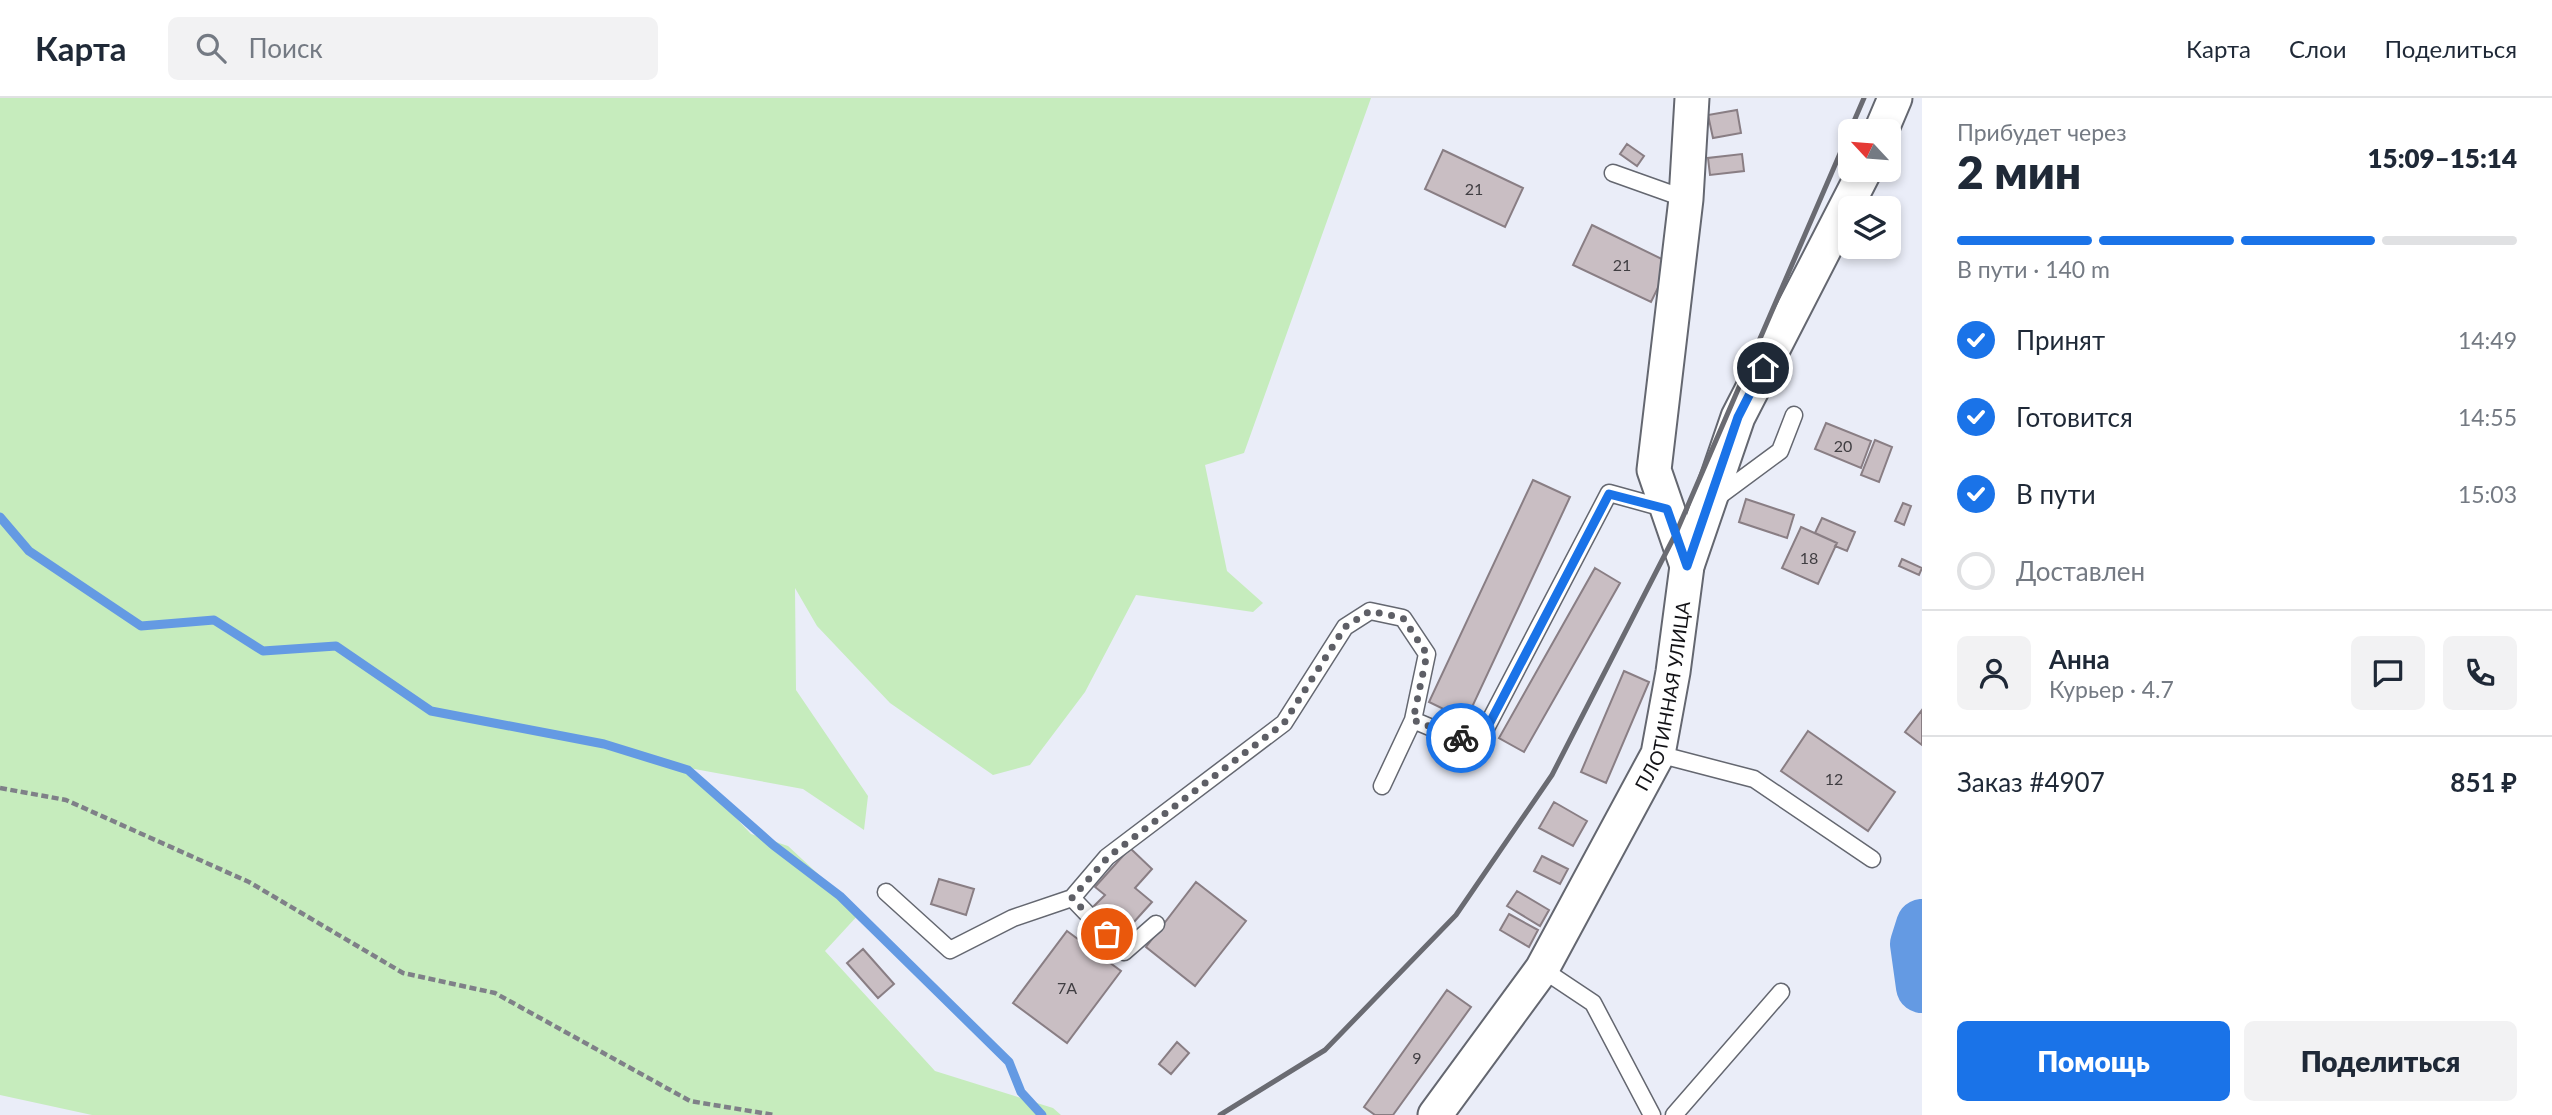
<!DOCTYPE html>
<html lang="ru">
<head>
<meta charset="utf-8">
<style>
	body { margin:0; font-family:Lato,sans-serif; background:#f2f2f3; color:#1f2937; height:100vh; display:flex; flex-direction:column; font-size:26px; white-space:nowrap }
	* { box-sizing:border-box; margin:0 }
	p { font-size:23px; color:#747a83 }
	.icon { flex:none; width:38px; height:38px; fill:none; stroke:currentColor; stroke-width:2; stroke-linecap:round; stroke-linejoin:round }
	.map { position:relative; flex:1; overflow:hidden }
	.panel { display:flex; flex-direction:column; background:#fff; width:630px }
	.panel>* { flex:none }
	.needle { width:46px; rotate:296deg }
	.buttons { position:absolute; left:1838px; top:21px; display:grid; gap:14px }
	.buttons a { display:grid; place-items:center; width:63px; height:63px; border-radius:10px; background:#fff; box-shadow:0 4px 10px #0003; font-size:35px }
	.pin { position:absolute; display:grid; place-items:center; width:60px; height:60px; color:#fff; margin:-30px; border:4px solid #fff; border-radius:50%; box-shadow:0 2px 7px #0007 }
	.courier { position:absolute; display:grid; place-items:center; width:70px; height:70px; margin:-35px; border:5px solid #1a73e8; border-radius:50%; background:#fff; color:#222; box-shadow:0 2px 9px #0007 }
	.summary em { font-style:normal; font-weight:800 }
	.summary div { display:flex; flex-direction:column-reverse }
	.summary { display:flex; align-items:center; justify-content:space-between; height:119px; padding:0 35px }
	h1 { font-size:46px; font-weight:800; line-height:52px }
	.bar { display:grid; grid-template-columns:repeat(4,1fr); gap:10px 7px; align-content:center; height:84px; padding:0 35px }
	.bar i { height:9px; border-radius:5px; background:#e0e1e3 }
	.bar .on { background:#1a73e8 }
	.bar p { grid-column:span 4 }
	.line { display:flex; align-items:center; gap:18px; padding:0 35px; border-top:2px solid #e0e1e3 }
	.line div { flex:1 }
	.round { display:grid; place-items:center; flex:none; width:74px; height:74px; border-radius:10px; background:#f2f2f3 }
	ol { padding:0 35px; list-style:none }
	li { display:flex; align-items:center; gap:21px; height:77px }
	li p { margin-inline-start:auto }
	li .icon { padding:7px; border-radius:50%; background:#1a73e8; color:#fff; stroke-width:4 }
	li:last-child { color:#747a83 }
	li i { width:38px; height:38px; border:4px solid #e0e1e3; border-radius:50% }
	.button { display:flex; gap:14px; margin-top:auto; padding:14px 35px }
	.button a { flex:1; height:80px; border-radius:10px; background:#1a73e8; color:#fff; font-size:28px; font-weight:800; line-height:80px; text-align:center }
	.button a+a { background:#f2f2f3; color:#1f2937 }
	header { display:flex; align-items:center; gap:42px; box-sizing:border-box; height:98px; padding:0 35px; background:#fff; border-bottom:2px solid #e0e1e3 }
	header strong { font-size:33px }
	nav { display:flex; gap:38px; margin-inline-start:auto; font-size:24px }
	.search { width:490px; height:63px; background:#f2f2f3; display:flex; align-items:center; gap:18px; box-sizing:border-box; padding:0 24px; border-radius:10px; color:#747a83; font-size:26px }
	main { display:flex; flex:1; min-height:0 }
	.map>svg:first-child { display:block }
	.green { fill:#c6ecbd }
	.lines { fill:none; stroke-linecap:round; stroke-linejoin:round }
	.stream { stroke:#649ae3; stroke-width:9 }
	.river { stroke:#649ae3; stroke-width:52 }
	.building { fill:#c9bec3; stroke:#897e84; stroke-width:2 }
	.service-casing { stroke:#646770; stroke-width:19 }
	.minor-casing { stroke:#646770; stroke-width:37 }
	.path { stroke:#7f8088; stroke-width:4.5; stroke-dasharray:7 3.5; stroke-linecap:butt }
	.service { stroke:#fff; stroke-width:16 }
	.minor { stroke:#fff; stroke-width:33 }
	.rail { stroke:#6a6b72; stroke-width:5 }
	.done { stroke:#5e5f66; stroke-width:7; stroke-dasharray:0 12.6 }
	.route { stroke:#1a73e8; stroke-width:9 }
	.labels { text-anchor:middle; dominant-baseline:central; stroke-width:7; stroke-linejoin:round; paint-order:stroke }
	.number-label { font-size:16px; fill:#403e42 }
	.street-label { font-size:19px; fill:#131317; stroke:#fff }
</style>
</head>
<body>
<header>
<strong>Карта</strong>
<div class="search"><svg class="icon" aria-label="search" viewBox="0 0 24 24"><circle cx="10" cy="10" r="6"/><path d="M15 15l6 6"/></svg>Поиск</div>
<nav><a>Карта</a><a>Слои</a><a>Поделиться</a></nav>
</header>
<main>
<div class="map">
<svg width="1922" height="1017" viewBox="0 0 1922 1017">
	<rect width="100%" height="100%" fill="#eaedf8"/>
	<!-- green -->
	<path class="green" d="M0 0H1371L1244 355 1205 367 1227 473 1263 505 1253 514 1136 497 1085 594 1030 667 993 677 890 605 817 528 795 490 796 592 868 698 864 732 803 691 689 670 751 736 788 748 860 815 825 853 935 973 1053 1010 1061 1017H92L0 997Z"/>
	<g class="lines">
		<!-- stream -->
		<path class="stream" d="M0 419 29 453 141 528 214 522 263 553 336 548 431 613 604 646 688 672 773 747 840 798 1009 964 1021 994 1042 1017"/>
		<!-- river -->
		<path class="river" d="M1922 827 1916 846 1922 889"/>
	</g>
	<!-- building -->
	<path class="building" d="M1737 12 1741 35 1713 40 1708 17Z
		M1627 46 1644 58 1637 68 1620 56Z
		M1443 52 1523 90 1505 129 1425 91Z
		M1742 56 1744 73 1710 77 1708 60Z
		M1592 127 1670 165 1651 204 1573 167Z
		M1826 325 1871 343 1861 370 1815 351Z
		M1875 342 1892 349 1879 384 1861 377Z
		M1533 382 1570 399 1466 622 1429 604Z
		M1746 401 1794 417 1787 440 1739 424Z
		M1903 405 1911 408 1904 427 1895 423Z
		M1822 420 1855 434 1847 453 1835 448 1837 445 1815 435Z
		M1801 429 1837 445 1818 486 1782 470Z
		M1902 461 1922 470 1919 477 1899 468Z
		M1595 470 1620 485 1524 654 1499 640Z
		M1624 573 1649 584 1606 685 1581 674Z
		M1922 612V647L1905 634Z
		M1808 633 1895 694 1868 733 1781 673Z
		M1554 704 1587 723 1573 748 1539 730Z
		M1130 750 1152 771 1135 790 1152 804 1124 835 1094 808 1105 797 1095 789Z
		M1542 758 1568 771 1560 786 1534 773Z
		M939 781 974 791 966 817 931 806Z
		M1196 784 1246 823 1195 888 1146 849Z
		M1517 793 1549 812 1540 828 1507 808Z
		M1509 816 1538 832 1529 849 1500 832Z
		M1067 833 1121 873 1067 945 1013 905Z
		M863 851 894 886 878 900 847 865Z
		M1447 892 1471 909 1393 1017H1375L1364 1009Z
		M1177 944 1189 955 1171 976 1159 966Z"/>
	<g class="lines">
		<defs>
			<path id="service" d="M1613 75 1686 101
				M1715 401 1780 353 1794 317
				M1658 656 1754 681 1872 761
				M1382 688 1413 622
				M886 794 950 852 1013 820 1072 800 1107 759 1284 625 1345 529 1370 513 1403 520 1427 556 1413 622 1458 641 1484 634 1609 395 1667 411
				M1072 800 1124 854 1156 826
				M1542 871 1593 905 1652 1017
				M1674 1017 1781 894"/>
			<g id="minor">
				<path d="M1881 33 1895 0"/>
				<path d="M1687 468 1654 372 1686 101 1692 0"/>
				<path id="s1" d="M1435 1017 1542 871 1658 656 1673 574 1687 468 1738 319 1865 72"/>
			</g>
		</defs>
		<!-- service casing -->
		<use href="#service" class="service-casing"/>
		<!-- minor casing -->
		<use href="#minor" class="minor-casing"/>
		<!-- path -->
		<path class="path" d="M0 690 66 702 249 784 403 875 495 895 690 1003 774 1017"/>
		<!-- service -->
		<use href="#service" class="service"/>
		<!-- minor -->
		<use href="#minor" class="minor"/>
		<!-- rail -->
		<path class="rail" d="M1220 1017 1325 952 1456 817 1552 677 1676 435 1864 0"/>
	</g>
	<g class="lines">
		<!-- done -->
		<path class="done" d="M1107 836 1072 800 1108 759 1284 625 1345 529 1370 513 1403 520 1427 556 1413 622 1461 640"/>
		<!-- route -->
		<path class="route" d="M1461 640 1485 634 1609 396 1667 411 1687 468 1738 319 1763 270"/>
	</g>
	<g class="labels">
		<!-- number labels -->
		<g class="number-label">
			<text x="1474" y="90">21</text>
			<text x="1622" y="166">21</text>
			<text x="1843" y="347">20</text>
			<text x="1809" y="459">18</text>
			<text x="1834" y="680">12</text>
			<text x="1067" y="889">7А</text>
			<text x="1417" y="959">9</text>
		</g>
		<!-- street labels -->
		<g class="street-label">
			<text stroke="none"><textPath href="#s1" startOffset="483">ПЛОТИННАЯ УЛИЦА</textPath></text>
		</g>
	</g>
</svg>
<div class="buttons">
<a><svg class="needle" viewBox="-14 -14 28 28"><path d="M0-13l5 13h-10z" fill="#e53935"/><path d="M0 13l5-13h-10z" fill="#747a83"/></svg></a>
<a><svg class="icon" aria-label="layers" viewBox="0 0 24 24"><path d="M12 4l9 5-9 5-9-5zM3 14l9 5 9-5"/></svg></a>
</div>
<div class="pin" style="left:1107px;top:836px;background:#ea580c"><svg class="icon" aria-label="bag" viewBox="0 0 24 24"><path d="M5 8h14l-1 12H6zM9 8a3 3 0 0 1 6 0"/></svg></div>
<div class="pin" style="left:1763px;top:270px;background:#1f2937"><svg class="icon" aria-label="home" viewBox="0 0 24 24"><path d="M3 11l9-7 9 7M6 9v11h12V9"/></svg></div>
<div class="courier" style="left:1461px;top:640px"><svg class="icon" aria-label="bike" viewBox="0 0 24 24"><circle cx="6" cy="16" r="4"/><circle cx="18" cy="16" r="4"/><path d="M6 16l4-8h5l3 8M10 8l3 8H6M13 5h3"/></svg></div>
</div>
<section class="panel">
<div class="summary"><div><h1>2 мин</h1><p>Прибудет через</p></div><em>15:09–15:14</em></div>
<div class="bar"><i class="on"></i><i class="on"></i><i class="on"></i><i></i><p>В пути · 140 m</p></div>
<ol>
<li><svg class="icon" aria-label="check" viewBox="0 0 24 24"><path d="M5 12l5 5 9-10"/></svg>Принят<p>14:49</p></li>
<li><svg class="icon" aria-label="check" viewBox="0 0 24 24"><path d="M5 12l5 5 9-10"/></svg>Готовится<p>14:55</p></li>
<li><svg class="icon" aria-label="check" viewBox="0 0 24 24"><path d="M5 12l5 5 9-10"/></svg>В пути<p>15:03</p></li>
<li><i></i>Доставлен</li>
</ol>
<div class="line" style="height:126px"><a class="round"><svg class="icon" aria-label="person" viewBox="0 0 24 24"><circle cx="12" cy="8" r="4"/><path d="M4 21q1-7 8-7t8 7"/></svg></a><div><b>Анна</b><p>Курьер · 4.7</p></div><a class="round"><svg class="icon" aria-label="chat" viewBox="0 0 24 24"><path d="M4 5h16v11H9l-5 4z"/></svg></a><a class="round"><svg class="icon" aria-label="phone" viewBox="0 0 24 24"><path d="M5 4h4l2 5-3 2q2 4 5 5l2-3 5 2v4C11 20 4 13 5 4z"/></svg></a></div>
<div class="line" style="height:91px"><div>Заказ #4907</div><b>851 ₽</b></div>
<div class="button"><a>Помощь</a><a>Поделиться</a></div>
</section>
</main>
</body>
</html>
